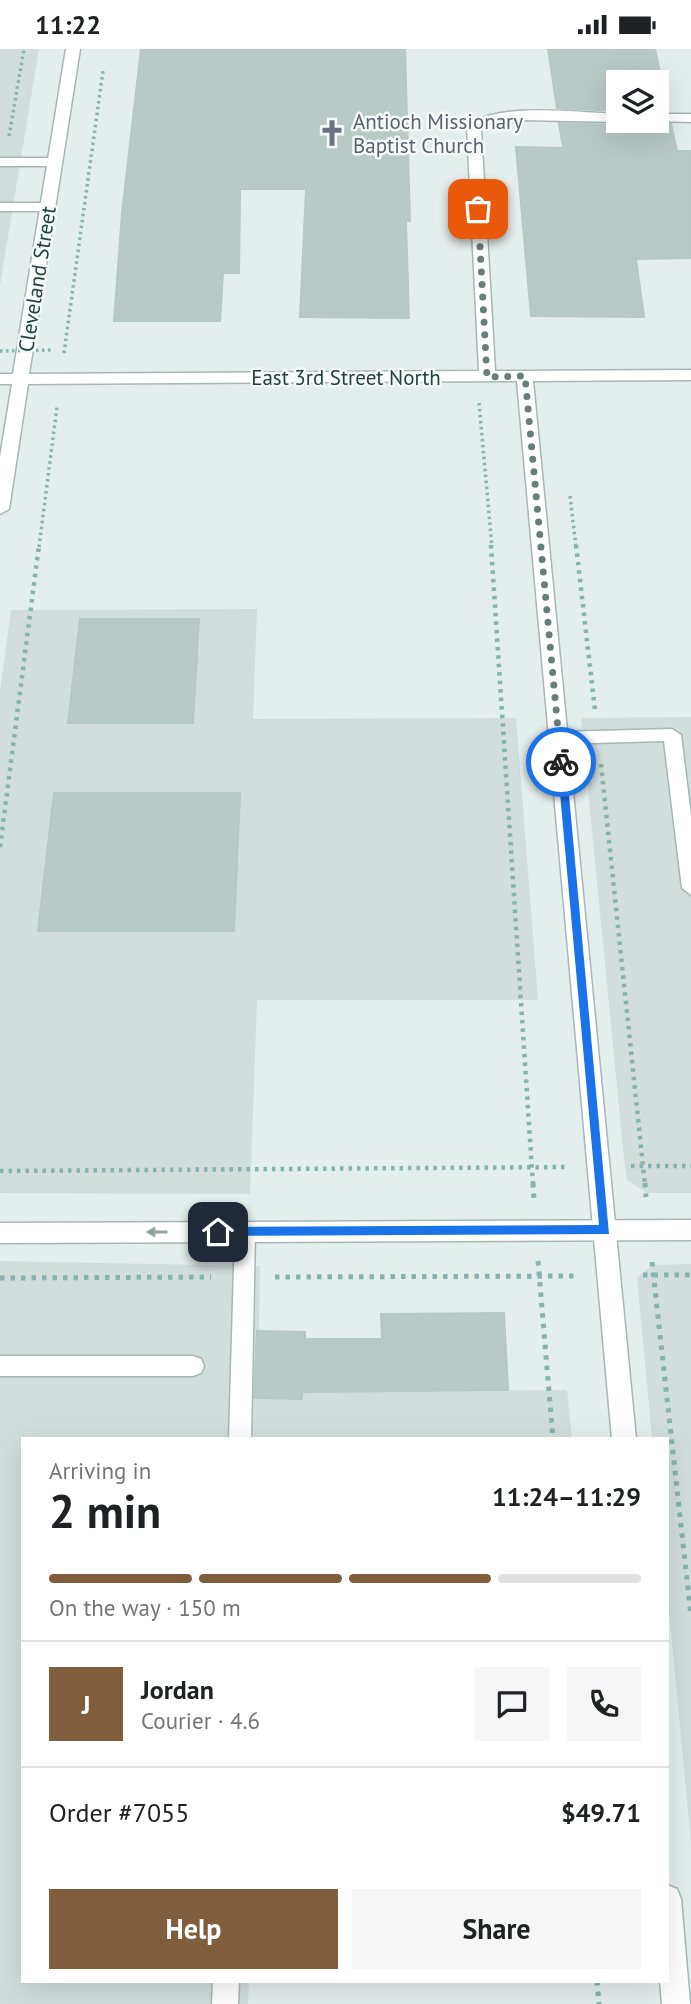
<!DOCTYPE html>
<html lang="en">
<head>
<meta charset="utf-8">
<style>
	body { margin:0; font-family:"PT Sans",sans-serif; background:#f6f6f6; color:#202124; height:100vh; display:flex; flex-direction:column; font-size:26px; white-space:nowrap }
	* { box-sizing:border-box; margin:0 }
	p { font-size:23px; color:#757577 }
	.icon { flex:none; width:38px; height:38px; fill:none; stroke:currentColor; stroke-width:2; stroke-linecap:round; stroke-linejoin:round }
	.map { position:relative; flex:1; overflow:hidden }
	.sheet { position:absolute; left:21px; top:1388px; width:648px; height:546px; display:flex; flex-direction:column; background:#fff; border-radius:0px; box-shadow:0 7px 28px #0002 }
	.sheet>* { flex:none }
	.buttons { position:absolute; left:606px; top:21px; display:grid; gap:14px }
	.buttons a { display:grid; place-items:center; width:63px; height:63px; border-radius:0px; background:#fff; box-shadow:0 7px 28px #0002; font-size:35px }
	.pin { position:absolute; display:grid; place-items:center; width:60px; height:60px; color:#fff; margin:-30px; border-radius:14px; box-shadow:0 4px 10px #0006 }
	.courier { position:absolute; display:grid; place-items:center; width:70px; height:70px; margin:-35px; border:5px solid #1a73e8; border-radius:50%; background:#fff; color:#222; box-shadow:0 2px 9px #0007 }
	.summary em { font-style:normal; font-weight:700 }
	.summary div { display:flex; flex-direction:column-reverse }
	.summary { display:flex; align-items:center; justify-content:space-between; height:119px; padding:0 28px }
	h1 { font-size:46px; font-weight:700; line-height:52px }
	.bar { display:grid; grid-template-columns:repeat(4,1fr); gap:10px 7px; align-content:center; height:84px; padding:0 28px }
	.bar i { height:9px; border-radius:5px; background:#e0e0e0 }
	.bar .current { background:#805d3d }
	.bar p { grid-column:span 4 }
	.line { display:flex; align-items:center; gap:18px; padding:0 28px; border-top:2px solid #e0e0e0 }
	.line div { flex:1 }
	.round { display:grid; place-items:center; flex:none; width:74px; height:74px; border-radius:0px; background:#f6f6f6 }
	.button { display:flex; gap:14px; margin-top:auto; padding:14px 28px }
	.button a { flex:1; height:80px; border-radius:0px; background:#805d3d; color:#fff; font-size:28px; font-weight:700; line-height:80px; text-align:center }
	.button a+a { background:#f6f6f6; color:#202124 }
	.status { display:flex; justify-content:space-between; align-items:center; height:49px; padding:0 35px; background:#fff; direction:ltr }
	.status svg { height:19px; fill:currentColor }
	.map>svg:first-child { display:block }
	.built { fill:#d2dedc }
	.building { fill:#b9c9c6; stroke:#b6c8c5; stroke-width:2 }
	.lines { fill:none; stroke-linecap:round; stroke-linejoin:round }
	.service-casing { stroke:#a6b7b5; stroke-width:3 }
	.minor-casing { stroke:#a6b7b5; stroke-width:3 }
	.tertiary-casing { stroke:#a6b7b5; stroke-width:3 }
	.path-far2 { stroke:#84b3b0; stroke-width:3.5; stroke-dasharray:2.5 3.5; stroke-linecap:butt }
	.path-far1 { stroke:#84b3b0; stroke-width:4.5; stroke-dasharray:3.5 5; stroke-linecap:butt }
	.path { stroke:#84b3b0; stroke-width:5; stroke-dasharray:4.5 6; stroke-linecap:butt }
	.service { fill:#fff; fill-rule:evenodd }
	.minor { fill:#fff; fill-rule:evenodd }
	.tertiary { fill:#fff; fill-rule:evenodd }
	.path-bridge { stroke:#84b3b0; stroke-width:3.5; stroke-dasharray:2.5 3.5; stroke-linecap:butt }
	.oneway { fill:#91a0a0 }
	.route { fill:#1a73e8 }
	.done { stroke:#677e7c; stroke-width:7; stroke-dasharray:0 12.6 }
	.labels { text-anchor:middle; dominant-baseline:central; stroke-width:5; stroke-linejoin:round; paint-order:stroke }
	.far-worship-label { font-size:21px; fill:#5b616d; stroke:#f5faf9; text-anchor:start }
	.far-street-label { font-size:21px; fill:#234140; stroke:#f5faf9 }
</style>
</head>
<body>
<div class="status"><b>11:22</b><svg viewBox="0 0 49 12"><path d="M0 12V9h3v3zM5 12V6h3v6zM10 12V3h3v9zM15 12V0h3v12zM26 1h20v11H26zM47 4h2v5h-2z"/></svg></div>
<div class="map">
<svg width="691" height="1955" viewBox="0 0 691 1955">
	<rect width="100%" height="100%" fill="#e4eeec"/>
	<!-- built -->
	<path class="built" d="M0 0H39L0 236Z
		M257 560 253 670 516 669 538 951H257L250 1145 0 1144V643L11 561Z
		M691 668V1144H647L627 1131 624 1109 581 669Z
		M0 1212 260 1217 258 1342 567 1341 572 1389 23 1390V1932H249L248 1955H0Z
		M691 1215V1794L667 1541V1390L652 1389 637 1229 652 1216Z"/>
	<!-- building -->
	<path class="building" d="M141 0H405L410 172H406L409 269 300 268 306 140H240L239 224H223L220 272H114L122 164Z
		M548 0H655L668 62H656V33H618V62L557 59Z
		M626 72 671 75 677 102H691V209L636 210 644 268 531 267 516 98 563 99 559 74 618 76Z
		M80 570H199L193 674H68Z
		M54 744H240L234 882H38Z
		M504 1264 508 1341 302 1343V1350L254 1349 257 1282 305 1283V1290H382L381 1265Z"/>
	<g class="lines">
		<defs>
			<path id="service" d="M0 109H55L62 113 55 117H0Z
				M0 154H48L55 158 48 162H0Z
				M672 680 681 686 691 767V846L682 839 664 692 558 695 549 689 558 683Z
				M245 1174 252 1177 255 1183 251 1390H229L235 1183 238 1177Z
				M0 1307H193L201 1310 204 1317 201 1324 193 1327H0Z
				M213 1932H239L238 1955H212Z"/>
			<path id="minor" d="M66 0H80L29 325 479 322 467 78C493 52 582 64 618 65V72H623L618 73 523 71 481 80 495 322 691 321V331L533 332 636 1390H612L517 332 28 335 9 460 0 465V408L12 335H0V325H13Z
				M656 65H691V73L651 72H656Z
				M667 1836 677 1840 681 1850 690 1955H662L660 1932H667Z"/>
			<path id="tertiary" d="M691 1171V1191L0 1194V1174Z"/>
		</defs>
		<!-- service casing -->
		<use href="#service" class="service-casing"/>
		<!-- minor casing -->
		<use href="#minor" class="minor-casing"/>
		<!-- tertiary casing -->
		<use href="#tertiary" class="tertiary-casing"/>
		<!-- path-far2 -->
		<path class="path-far2" d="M9 87 24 0
			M64 304 103 22
			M479 354 492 498
			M570 447 576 498
			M39 498 57 358"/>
		<!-- path-far1 -->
		<path class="path-far1" d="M491 496 533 1136
			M576 496 595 661
			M601 715 645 1136
			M0 798 39 496
			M631 1117H691
			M0 1122 566 1118"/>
		<!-- path -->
		<path class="path" d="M533 1134 534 1151
			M645 1134 646 1148
			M538 1212 553 1390
			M652 1213 691 1567
			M643 1226H691
			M275 1228 575 1227
			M0 1229 211 1228
			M597 1932 599 1955"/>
		<!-- service -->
		<use href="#service" class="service"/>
		<!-- minor -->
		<use href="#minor" class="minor"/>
		<!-- tertiary -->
		<use href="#tertiary" class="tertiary"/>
		<!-- path-bridge -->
		<path class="path-bridge" d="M0 302 53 301"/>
	</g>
	<!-- one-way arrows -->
	<defs><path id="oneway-solid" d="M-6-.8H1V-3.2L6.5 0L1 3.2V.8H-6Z" transform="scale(1.75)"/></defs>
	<use class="oneway" href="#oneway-solid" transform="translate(157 1183) rotate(180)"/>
	<!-- route -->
	<path class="route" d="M557 711 566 713 609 1185 213 1187 212 1183 218 1178 599 1176Z"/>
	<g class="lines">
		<!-- done -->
		<path class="done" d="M478 160 487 328 525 327 561 713"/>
	</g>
	<!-- icons -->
	<defs>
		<symbol id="church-bare" viewBox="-9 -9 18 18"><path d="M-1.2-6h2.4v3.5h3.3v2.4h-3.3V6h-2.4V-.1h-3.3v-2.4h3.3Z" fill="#6b7280" stroke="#f5faf9" stroke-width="2.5" paint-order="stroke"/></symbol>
	</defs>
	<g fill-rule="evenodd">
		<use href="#church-bare" x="313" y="65" width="38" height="38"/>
	</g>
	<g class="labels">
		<!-- far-worship labels -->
		<g class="far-worship-label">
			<text x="353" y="72">Antioch Missionary<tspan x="353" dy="24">Baptist Church</tspan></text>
		</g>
		<!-- far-street labels -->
		<g class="far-street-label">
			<text transform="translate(37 230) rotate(-81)">Cleveland Street</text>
			<text x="346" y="328">East 3rd Street North</text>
		</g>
	</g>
</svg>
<div class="buttons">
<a><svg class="icon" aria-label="layers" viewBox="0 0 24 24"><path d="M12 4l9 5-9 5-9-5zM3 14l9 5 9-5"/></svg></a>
</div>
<div class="pin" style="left:478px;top:160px;background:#ea580c"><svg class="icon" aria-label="bag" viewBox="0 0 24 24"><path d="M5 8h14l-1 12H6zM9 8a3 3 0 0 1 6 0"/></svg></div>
<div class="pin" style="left:218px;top:1183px;background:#1f2937"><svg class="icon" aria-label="home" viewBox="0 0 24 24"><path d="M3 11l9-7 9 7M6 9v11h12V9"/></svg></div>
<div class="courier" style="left:561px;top:713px"><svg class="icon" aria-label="bike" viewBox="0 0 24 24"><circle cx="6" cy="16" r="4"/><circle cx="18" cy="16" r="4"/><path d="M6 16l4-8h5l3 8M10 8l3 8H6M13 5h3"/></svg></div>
<section class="sheet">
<div class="summary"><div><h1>2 min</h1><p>Arriving in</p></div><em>11:24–11:29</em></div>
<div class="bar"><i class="current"></i><i class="current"></i><i class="current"></i><i></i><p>On the way · 150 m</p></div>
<div class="line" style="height:126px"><b class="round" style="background:#805d3d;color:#fff">J</b><div><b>Jordan</b><p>Courier · 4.6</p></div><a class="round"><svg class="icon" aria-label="chat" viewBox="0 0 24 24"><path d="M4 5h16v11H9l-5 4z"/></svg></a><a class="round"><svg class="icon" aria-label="phone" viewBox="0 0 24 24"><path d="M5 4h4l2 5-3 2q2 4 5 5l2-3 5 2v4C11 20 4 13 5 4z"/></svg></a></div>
<div class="line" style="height:91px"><div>Order #7055</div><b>$49.71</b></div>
<div class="button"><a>Help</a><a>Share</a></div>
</section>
</div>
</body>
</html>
